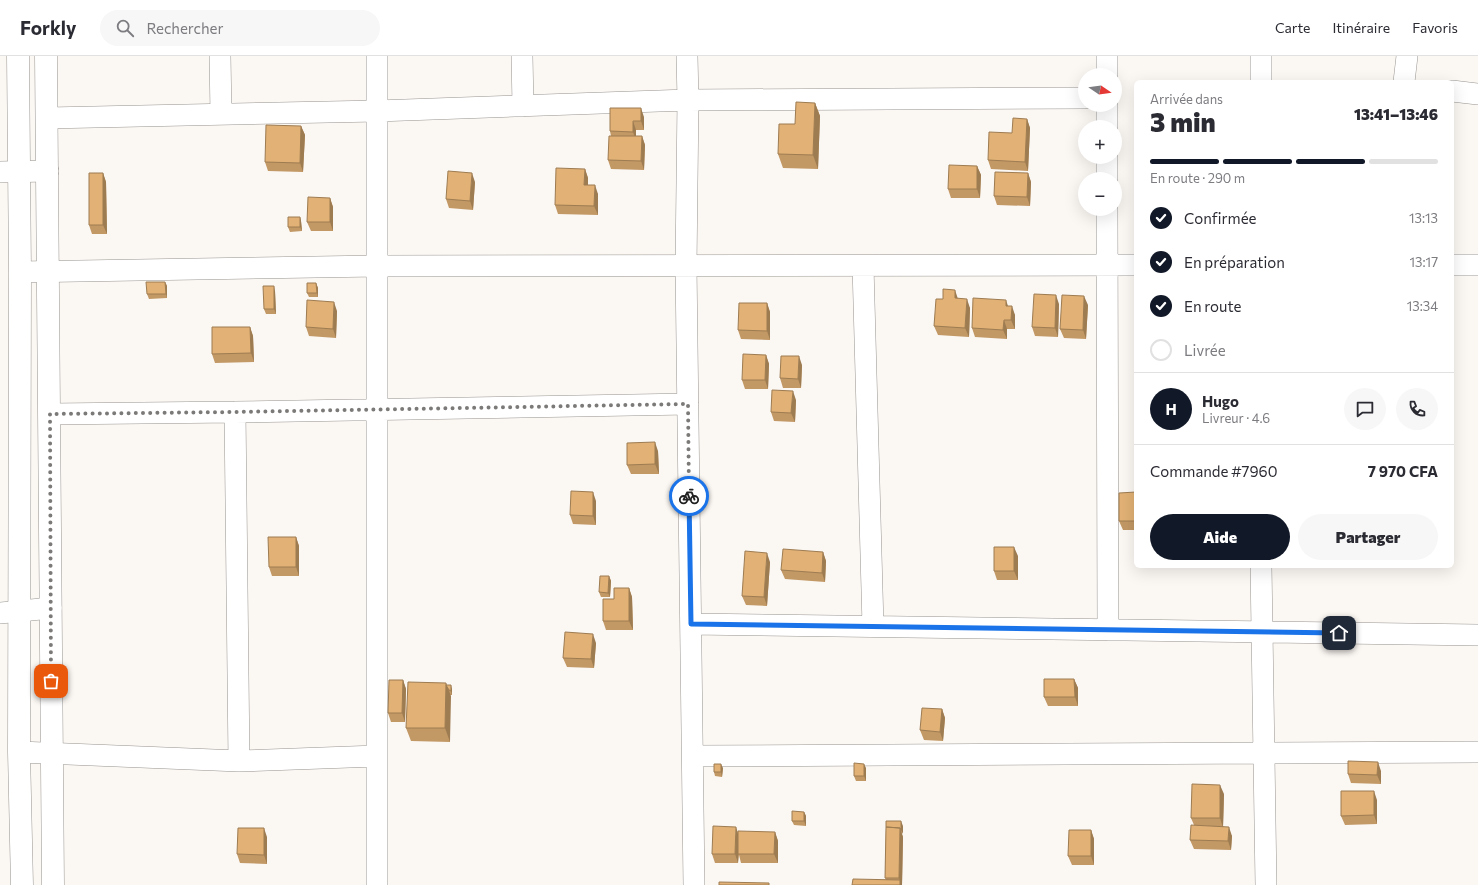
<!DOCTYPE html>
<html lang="fr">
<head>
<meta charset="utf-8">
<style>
	body { margin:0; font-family:Commissioner,sans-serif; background:#f7f7f7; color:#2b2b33; height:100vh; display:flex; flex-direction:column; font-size:15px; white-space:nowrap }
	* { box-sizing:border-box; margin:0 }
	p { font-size:13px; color:#7c7c81 }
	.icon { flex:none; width:22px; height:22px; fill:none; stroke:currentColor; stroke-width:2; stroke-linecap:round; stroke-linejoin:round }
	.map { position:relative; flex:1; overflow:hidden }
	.panel { position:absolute; left:1134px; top:24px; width:320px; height:488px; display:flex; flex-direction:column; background:#fff; border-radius:6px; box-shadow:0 4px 16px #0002 }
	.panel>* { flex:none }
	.needle { width:26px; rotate:103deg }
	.controls { position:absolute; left:1078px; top:12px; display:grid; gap:8px }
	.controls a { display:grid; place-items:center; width:44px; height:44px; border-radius:50%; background:#fff; box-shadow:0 4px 16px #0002; font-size:20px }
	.pin { position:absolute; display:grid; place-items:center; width:34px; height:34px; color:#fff; margin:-17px; border-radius:8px; box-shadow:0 2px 6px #0006 }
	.courier { position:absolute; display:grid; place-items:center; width:40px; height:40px; margin:-20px; border:3px solid #1a73e8; border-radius:50%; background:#fff; color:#222; box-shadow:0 1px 5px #0007 }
	.overview em { font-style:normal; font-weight:800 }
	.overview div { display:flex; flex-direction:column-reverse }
	.overview { display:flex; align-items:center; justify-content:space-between; height:68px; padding:0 16px }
	h1 { font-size:26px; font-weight:800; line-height:30px }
	.bar { display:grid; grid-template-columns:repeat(4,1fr); gap:6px 4px; align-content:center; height:48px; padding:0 16px }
	.bar i { height:5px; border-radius:3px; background:#e1e1e2 }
	.bar .current { background:#111827 }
	.bar p { grid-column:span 4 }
	.line { display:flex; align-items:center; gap:10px; padding:0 16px; border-top:1px solid #e1e1e2 }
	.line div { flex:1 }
	.round { display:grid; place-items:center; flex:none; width:42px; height:42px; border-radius:21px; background:#f7f7f7 }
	ol { padding:0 16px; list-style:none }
	li { display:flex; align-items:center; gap:12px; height:44px }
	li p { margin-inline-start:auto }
	li .icon { padding:4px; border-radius:50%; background:#111827; color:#fff; stroke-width:4 }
	li:last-child { color:#7c7c81 }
	li i { width:22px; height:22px; border:2px solid #e1e1e2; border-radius:50% }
	.cta { display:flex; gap:8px; margin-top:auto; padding:8px 16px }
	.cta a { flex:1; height:46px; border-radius:24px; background:#111827; color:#fff; font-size:16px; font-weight:800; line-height:46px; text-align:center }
	.cta a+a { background:#f7f7f7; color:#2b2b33 }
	header { display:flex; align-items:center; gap:24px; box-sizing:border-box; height:56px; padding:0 20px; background:#fff; border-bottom:1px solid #e1e1e2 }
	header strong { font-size:19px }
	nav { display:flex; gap:22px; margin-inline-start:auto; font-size:14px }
	.search { width:280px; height:36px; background:#f7f7f7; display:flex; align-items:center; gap:10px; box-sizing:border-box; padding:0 14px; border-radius:22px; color:#7c7c81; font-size:15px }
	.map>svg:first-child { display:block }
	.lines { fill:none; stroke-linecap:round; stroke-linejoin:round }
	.street-casing { stroke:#999591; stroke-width:22 }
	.primary-casing { stroke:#999591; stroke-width:23 }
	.street { stroke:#fff; stroke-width:21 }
	.primary { stroke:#fff; stroke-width:22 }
	.wall { fill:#c29865 }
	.shaded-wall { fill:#9e7c52 }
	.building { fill:#e1b175; stroke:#9e7c52 }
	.done { stroke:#7c7a78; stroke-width:4; stroke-dasharray:0 7.2 }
	.route { stroke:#1a73e8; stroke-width:5 }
</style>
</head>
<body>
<header>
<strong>Forkly</strong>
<div class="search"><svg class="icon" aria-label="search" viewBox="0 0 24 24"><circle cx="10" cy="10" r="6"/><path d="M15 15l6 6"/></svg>Rechercher</div>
<nav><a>Carte</a><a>Itinéraire</a><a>Favoris</a></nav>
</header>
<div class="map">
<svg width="1478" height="829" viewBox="0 0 1478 829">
	<rect width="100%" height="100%" fill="#fbf7f3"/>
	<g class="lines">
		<defs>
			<path id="street" d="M220 0 221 58
				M377 0V829
				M522 0 523 50
				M687 0 688 44 686 210 694 829
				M1107 0V19
				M1261 26V0
				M1404 26 1407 0
				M1452 35 1478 38
				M1107 49V71
				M48 62 377 55 688 44 1085 42
				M1107 101V123
				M0 116 48 115
				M1107 153 1108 574
				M1452 209H1478
				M863 210 873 570
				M20 216 377 210 1136 209
				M235 356 239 705
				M50 358 235 356 688 348
				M1261 510 1266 829
				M0 557 51 552
				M691 568 1478 579
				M19 696 239 705 377 700
				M693 700 1478 696"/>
			<path id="primary" d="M18 0 20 216 19 696 22 829
				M46 0 53 829"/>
		</defs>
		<!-- street casing -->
		<use href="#street" class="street-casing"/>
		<!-- primary casing -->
		<use href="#primary" class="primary-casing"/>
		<!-- street -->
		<use href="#street" class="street"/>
		<!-- primary -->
		<use href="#primary" class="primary"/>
	</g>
	<!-- wall -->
	<path class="wall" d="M815 47 820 60 818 113 783 112 778 98 795 68Z
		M644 61V74H636V80H642L645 89 644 114 611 113 608 104 611 80 610 75Z
		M1027 63 1030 72 1028 115 991 113 988 104 1012 77Z
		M301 70 305 79 303 116 268 115 265 106Z
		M977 110 981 119 980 142H951L948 133Z
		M585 113 588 122V129L598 138V159L558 158 555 149Z
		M103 117 106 126 107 178H92L89 169Z
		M1028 117 1031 126 1030 150 997 149 994 140Z
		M475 126 473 154 449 152 446 143Z
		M330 142 333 151V175H311L307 166Z
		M300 161 301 165 302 175 290 176 288 171Z
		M165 226 167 230V242L149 243 147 238Z
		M316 227 318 232V241H309L307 237Z
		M275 235 276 258H266L264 253Z
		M958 242 970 252 969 281 938 279 934 270 943 243Z
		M767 247 770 256V284L741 283 738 274Z
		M1059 248 1058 281 1035 280 1032 271Z
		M1088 249 1086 283 1064 282 1060 273Z
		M1008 250 1015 259V273H1007V283L975 281 972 272Z
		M337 255 336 282 309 280 306 271Z
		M250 271 253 280 254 306 215 307 212 298Z
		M766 299 769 308 768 333H745L742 324Z
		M802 309 801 332H783L780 322Z
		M796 344 795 366 774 365 771 356Z
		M658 395 659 418H631L627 409Z
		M1136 436V474H1123L1119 465Z
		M596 445V469L573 468 570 459Z
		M296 481 299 490V520H272L269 511Z
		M823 496 826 505 825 526 785 523 781 514Z
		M1018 500V524H997L994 515Z
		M770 506 767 550 746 549 742 540Z
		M609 520 611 525 610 541H601L599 536Z
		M629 532 632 541 633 574H606L603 565 614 543Z
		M596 587 594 612 567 611 563 602Z
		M1074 623 1078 632V650H1048L1044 641Z
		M403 624 406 633 405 666H391L388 657Z
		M446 629 452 633V639H450V686L411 685 406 672Z
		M942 653 945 662 943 685 924 684 920 674Z
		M723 712 722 721 715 720 714 716Z
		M866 712V725H856L854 720Z
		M1381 715V728L1351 727 1348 718Z
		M1224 738 1223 770 1232 780 1231 794 1194 793 1190 784 1194 769 1191 762Z
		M1377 744V768L1345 769 1341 760Z
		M804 756 806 760V770L794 769 792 765Z
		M903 770 902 778 903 781 902 829 886 824 885 822 886 771Z
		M1091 774 1094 783V809H1072L1068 800Z
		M775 776 778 785V807H741L739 799 738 807H715L712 798 738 777Z
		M267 781V808L240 807 237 798Z"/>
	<!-- shaded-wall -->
	<path class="shaded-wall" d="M815 47 820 60 818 113 813 99Z
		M641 52 644 61V74L641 65Z
		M1027 63 1030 72 1028 115 1025 106Z
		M633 65 636 74V85L633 76Z
		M301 70 305 79 303 116 300 107Z
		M642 80 645 89 644 114 641 105Z
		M977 110 981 119 980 142 977 133Z
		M585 113 588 122V138L584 129Z
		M103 117 106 126 107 178 103 169Z
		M472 117 475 126 473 154 470 145Z
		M1028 117 1031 126 1030 150 1027 141Z
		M595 129 598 138V159L594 150Z
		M330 142 333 151V175L330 166Z
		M300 161 301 165 302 175 300 171Z
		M165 226 167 230V242L166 238Z
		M316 227 318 232V241L317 237Z
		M274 230 275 235 276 258 274 253Z
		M955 234 958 243 955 242Z
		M1056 239 1059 248 1058 281 1055 272Z
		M1084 240 1088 249 1086 283 1083 274Z
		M967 243 970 252 969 281 965 272Z
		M1006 244 1009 253 1006 250Z
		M334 246 337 255 336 282 333 273Z
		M767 247 770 256V284L767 275Z
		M1012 250 1015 259V273L1011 264Z
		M1004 264 1007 273V283L1003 274Z
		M250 271 253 280 254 306 251 297Z
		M766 299 769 308 768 333 765 324Z
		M799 300 802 309 801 332 798 323Z
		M793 335 796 344 795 366 791 357Z
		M655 386 658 395 659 418 655 408Z
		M593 436 596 445V469L593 460Z
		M296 481 299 490V520L296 511Z
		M1014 491 1018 500V524L1014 515Z
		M823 496 826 505 825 526 822 517Z
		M767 497 770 506 767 550 764 541Z
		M609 520 611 525 610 541 608 537Z
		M629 532 632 541 633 574 629 565Z
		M593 578 596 587 594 612 591 603Z
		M1074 623 1078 632V650L1075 641Z
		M403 624 406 633 405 666 402 657Z
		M446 627 451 640 450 686 445 672Z
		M451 629 452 633V639L451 635Z
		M942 653 945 662 943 685 940 676Z
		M1378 706 1381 715V728L1377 719Z
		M721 708 723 712 722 721 721 716Z
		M864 708 866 712V725L864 720Z
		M1220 729 1224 738 1223 772 1220 762Z
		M1374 735 1377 744V768L1374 759Z
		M804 756 806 760V770L804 765Z
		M901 765 903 770V778L901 774Z
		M736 771 739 780 738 807 735 798Z
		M1229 771 1232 780 1231 794 1228 785Z
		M264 772 267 781V808L264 799Z
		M900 772 903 781 902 829H900V825L899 822Z
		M1091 774 1094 783V809L1091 800Z
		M775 776 778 785V807L774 798Z"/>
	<!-- building -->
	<path class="building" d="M796 46 815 47 813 99 778 98 779 68H795Z
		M610 52H641V65H633V76L610 75Z
		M1013 62 1027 63 1025 106 988 104 989 76 1012 77Z
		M266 69 301 70 300 107 265 106Z
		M609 80H642L641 105 608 104Z
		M949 109 977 110V133H948Z
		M556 112 585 113 584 129H595L594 150 555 149Z
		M448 115 472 117 470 145 446 143Z
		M995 116 1028 117 1027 141 994 140Z
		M89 117H103V169H89Z
		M308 141 330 142V166H307Z
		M288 161H300V171H288Z
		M146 226H165L166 238H147Z
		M307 227H316L317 237H307Z
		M263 230H274V253H264Z
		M943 233 955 234V242L967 243 965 272 934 270 936 243H943Z
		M1034 238 1056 239 1055 272 1032 271Z
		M1062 239 1084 240 1083 274 1060 273Z
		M973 242 1006 244V250H1012L1011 264H1004L1003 274 972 272Z
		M307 244 334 246 333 273 306 271Z
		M739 247H767V275L738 274Z
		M212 271H250L251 297 212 298Z
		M743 298 766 299 765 324H742Z
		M781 300H799L798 323 780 322Z
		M772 334 793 335 791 357 771 356Z
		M655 386V408L627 409V387Z
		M571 435 593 436V460L570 459Z
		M1136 436V465H1119V437Z
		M268 481H296V511H269Z
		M994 491H1014V515H994Z
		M783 493 823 496 822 517 781 514Z
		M745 495 767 497 764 541 742 540Z
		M600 520H609L608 537 599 536Z
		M614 532H629V565H603V543H614Z
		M565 576 593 578 591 603 563 602Z
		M1044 623H1074L1075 641H1044Z
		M389 624H403L402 657H388Z
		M408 626 446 627 445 672H406Z
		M446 629H451V635L449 634Z
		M922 652 942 653 940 676 920 674Z
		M1348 705 1378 706 1377 719 1348 718Z
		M854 707 864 708V720H854Z
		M714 708H721V716H714Z
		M1192 728 1220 729V762H1191Z
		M1341 735H1374V759L1341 760Z
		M792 755 804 756V765H792Z
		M886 765H901V774L900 772 886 771Z
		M1191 769 1229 771 1228 785 1190 784Z
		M713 770 736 771 735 798H712Z
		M886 771 900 772 899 822H885Z
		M238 772H264V799L237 798Z
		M1069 774H1091V800H1068Z
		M738 775 775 776 774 798H738Z
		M853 823 900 824V829H852Z
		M719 826 769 827V829H719Z"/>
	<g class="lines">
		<!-- done -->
		<path class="done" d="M51 625 50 358 235 356 688 348 689 440"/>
		<!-- route -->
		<path class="route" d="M689 440 691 568 1339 577"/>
	</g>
</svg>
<div class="controls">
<a><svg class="needle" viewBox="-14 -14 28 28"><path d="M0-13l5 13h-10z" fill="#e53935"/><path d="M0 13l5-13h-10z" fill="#7c7c81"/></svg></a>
<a>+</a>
<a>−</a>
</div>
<div class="pin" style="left:51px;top:625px;background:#ea580c"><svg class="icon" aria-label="bag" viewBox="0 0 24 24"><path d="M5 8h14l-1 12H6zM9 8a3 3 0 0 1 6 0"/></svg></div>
<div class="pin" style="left:1339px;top:577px;background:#1f2937"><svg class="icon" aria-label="home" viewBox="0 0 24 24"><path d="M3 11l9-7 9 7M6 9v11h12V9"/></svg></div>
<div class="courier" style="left:689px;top:440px"><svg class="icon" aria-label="bike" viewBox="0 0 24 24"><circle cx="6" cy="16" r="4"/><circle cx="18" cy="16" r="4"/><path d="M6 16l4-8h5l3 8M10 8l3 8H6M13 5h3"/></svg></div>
<section class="panel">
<div class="overview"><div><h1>3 min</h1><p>Arrivée dans</p></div><em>13:41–13:46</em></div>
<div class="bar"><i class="current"></i><i class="current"></i><i class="current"></i><i></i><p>En route · 290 m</p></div>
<ol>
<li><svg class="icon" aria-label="check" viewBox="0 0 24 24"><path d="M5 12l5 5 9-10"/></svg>Confirmée<p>13:13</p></li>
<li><svg class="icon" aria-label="check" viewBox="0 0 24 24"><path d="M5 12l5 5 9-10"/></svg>En préparation<p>13:17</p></li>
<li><svg class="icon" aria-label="check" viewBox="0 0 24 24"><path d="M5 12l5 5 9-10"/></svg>En route<p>13:34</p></li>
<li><i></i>Livrée</li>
</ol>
<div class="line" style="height:72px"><b class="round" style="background:#111827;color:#fff">H</b><div><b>Hugo</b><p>Livreur · 4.6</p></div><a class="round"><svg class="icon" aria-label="chat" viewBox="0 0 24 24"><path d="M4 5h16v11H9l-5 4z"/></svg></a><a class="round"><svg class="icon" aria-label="phone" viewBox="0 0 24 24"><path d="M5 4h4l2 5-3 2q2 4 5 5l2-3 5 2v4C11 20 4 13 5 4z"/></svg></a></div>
<div class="line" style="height:52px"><div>Commande #7960</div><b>7 970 CFA</b></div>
<div class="cta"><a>Aide</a><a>Partager</a></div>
</section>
</div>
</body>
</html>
